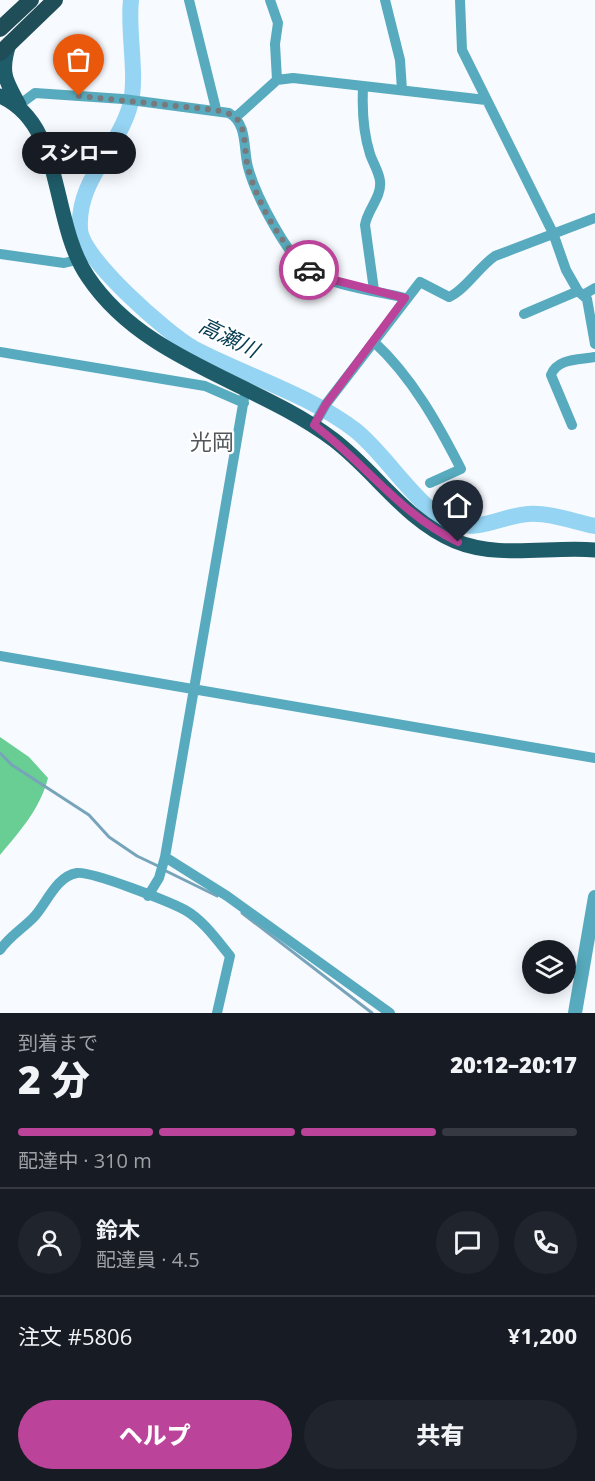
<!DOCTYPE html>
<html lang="ja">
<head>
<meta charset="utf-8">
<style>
	body { margin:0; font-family:"Open Sans","Noto Sans JP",sans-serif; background:#20242c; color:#f1f3f6; height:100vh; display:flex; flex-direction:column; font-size:22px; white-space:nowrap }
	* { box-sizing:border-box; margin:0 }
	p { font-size:20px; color:#9ea1a6 }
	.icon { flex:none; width:33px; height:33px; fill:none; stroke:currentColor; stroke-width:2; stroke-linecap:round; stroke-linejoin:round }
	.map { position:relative; height:1013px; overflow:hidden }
	.side { display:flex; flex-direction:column; background:#171b24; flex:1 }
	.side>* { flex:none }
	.fabs { position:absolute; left:522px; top:940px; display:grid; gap:12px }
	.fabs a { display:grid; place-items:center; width:54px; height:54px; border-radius:50%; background:#171b24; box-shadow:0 3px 15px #0003; font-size:30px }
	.pin { position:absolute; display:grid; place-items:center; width:51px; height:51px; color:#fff; margin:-62px -26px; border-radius:50% 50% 50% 0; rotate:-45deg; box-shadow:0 0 6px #0007 }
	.pin .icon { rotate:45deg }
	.courier { position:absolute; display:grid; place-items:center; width:60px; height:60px; margin:-30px; border:4px solid #bb4399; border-radius:50%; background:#fff; color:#222; box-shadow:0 2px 8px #0007 }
	.bubble { position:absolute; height:42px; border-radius:21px; background:#171b24; box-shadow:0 3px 15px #0003; font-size:20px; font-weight:800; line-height:42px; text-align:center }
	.summary em { font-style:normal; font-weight:800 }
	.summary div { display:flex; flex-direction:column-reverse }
	.summary { display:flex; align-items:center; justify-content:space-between; height:102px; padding:0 18px }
	h1 { font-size:39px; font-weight:800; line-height:45px }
	.bar { display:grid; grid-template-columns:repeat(4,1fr); gap:9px 6px; align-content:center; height:72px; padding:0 18px }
	.bar i { height:8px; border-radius:4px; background:#363941 }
	.bar .selected { background:#bb4399 }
	.bar p { grid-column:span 4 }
	.line { display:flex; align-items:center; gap:15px; padding:0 18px; border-top:2px solid #363941 }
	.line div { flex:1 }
	.round { display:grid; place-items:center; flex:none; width:63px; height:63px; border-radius:32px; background:#20242c }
	.button { display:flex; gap:12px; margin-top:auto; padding:12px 18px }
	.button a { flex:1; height:69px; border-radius:36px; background:#bb4399; color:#fff; font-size:24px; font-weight:800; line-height:69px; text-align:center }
	.button a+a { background:#20242c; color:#f1f3f6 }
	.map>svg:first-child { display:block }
	.forest { fill:#69ce93 }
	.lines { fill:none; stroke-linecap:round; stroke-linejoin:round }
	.stream { stroke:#77a4ba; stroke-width:3 }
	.river { stroke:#95d4f3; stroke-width:16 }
	.minor { stroke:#58abbe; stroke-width:10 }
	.tertiary { stroke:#58abbe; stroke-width:14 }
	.primary { stroke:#1f5c69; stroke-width:15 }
	.trunk { stroke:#204e58; stroke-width:16 }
	.done { stroke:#77797c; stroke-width:6; stroke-dasharray:0 10.8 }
	.route { stroke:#bb4399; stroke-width:8 }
	.labels { text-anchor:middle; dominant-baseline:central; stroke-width:4.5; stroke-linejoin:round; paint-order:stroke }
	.water-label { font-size:21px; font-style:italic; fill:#043c51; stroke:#fff }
	.quarter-label { font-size:22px; fill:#52575c; stroke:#fff }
</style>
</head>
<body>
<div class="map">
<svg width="595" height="1013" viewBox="0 0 595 1013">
	<rect width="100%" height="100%" fill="#f7fafe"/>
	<!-- forest -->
	<path class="forest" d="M0 737 29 757 48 778C40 809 20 831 0 855Z"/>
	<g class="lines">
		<!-- stream -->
		<path class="stream" d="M0 753 12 765 89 815 109 837 137 856 158 866
			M164 870 217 896
			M242 913 372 1013"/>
		<!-- river -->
		<path class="river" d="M131 0C127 32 139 80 129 109 116 151 77 181 80 229 81 258 167 333 193 348 246 376 306 393 355 430 386 454 418 510 453 523 479 532 502 516 528 514 549 512 575 522 595 526"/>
		<!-- minor -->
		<path class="minor" d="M189 0 216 109
			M270 0 278 23 275 44 277 80
			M385 0 400 60 402 90
			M460 0 462 50 553 233 566 270 578 291 587 299 595 344
			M363 88C362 110 363 132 370 154 373 163 379 172 380 181 382 197 367 210 365 225L374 290
			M19 105 35 93 123 99 229 113C248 124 243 149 248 167 255 194 288 259 312 273 333 285 380 292 405 298
			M236 117 277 80 293 78 486 100
			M0 254 64 263 77 260
			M583 295 595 288
			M524 314 578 291
			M374 342C412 377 438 424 461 469L430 483
			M0 352 205 386 244 403
			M314 425 326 404 420 282 449 297C464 291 479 267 495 256L595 218
			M572 425 551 375C557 358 579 360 595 357
			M0 656 595 758
			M165 857 227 896 390 1013
			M148 896 159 878 165 857 246 387
			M0 950C9 937 22 929 33 918 46 905 56 876 77 873 92 871 170 902 185 910 203 920 217 940 230 956L217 1013"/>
		<!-- tertiary -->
		<path class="tertiary" d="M575 1013 595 897"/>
		<!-- primary -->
		<path class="primary" d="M9 44C0 72 5 80 19 105
			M0 96C65 124 50 222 88 277 145 362 256 381 334 440 377 473 405 520 455 541 498 559 550 546 595 550"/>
		<!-- trunk -->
		<path class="trunk" d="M0 29 31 0
			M0 53 55 0"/>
	</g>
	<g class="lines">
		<!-- done -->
		<path class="done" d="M79 96 216 110C223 112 232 113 237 119 247 131 244 153 248 168 258 205 281 244 309 270"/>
		<!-- route -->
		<path class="route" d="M309 270 334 280 405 298 326 404 314 425C365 463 401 515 458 542"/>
	</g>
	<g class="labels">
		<!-- water labels -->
		<g class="water-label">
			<text transform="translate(229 337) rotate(26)">高瀬川</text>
		</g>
		<!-- quarter labels -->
		<g class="quarter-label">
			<text x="212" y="441">光岡</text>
		</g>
	</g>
</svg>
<div class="fabs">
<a><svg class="icon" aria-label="layers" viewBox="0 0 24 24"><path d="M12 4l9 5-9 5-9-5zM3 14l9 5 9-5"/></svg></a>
</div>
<div class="pin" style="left:79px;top:96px;background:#ea580c"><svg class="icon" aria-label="bag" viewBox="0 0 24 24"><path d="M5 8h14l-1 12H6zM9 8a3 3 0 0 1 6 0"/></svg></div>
<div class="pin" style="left:458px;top:542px;background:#1f2937"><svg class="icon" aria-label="home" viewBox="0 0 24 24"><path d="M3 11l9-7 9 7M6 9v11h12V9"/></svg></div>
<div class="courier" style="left:309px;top:270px"><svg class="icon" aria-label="car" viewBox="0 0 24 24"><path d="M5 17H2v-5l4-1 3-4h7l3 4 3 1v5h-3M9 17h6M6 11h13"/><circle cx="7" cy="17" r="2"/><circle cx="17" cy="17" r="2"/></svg></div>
<div class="bubble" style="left:22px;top:132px;width:114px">スシロー</div>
</div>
<section class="side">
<div class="summary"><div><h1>2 分</h1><p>到着まで</p></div><em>20:12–20:17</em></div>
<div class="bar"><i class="selected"></i><i class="selected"></i><i class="selected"></i><i></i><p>配達中 · 310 m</p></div>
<div class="line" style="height:108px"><a class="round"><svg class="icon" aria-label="person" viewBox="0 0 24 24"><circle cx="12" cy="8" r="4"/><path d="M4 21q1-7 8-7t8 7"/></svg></a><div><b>鈴木</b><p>配達員 · 4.5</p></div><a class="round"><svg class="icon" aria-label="chat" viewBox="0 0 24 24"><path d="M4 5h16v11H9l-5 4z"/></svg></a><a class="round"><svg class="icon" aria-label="phone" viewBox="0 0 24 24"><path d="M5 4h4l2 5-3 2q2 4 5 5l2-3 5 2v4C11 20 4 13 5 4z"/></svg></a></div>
<div class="line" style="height:78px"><div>注文 #5806</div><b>¥1,200</b></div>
<div class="button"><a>ヘルプ</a><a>共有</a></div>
</section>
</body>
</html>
